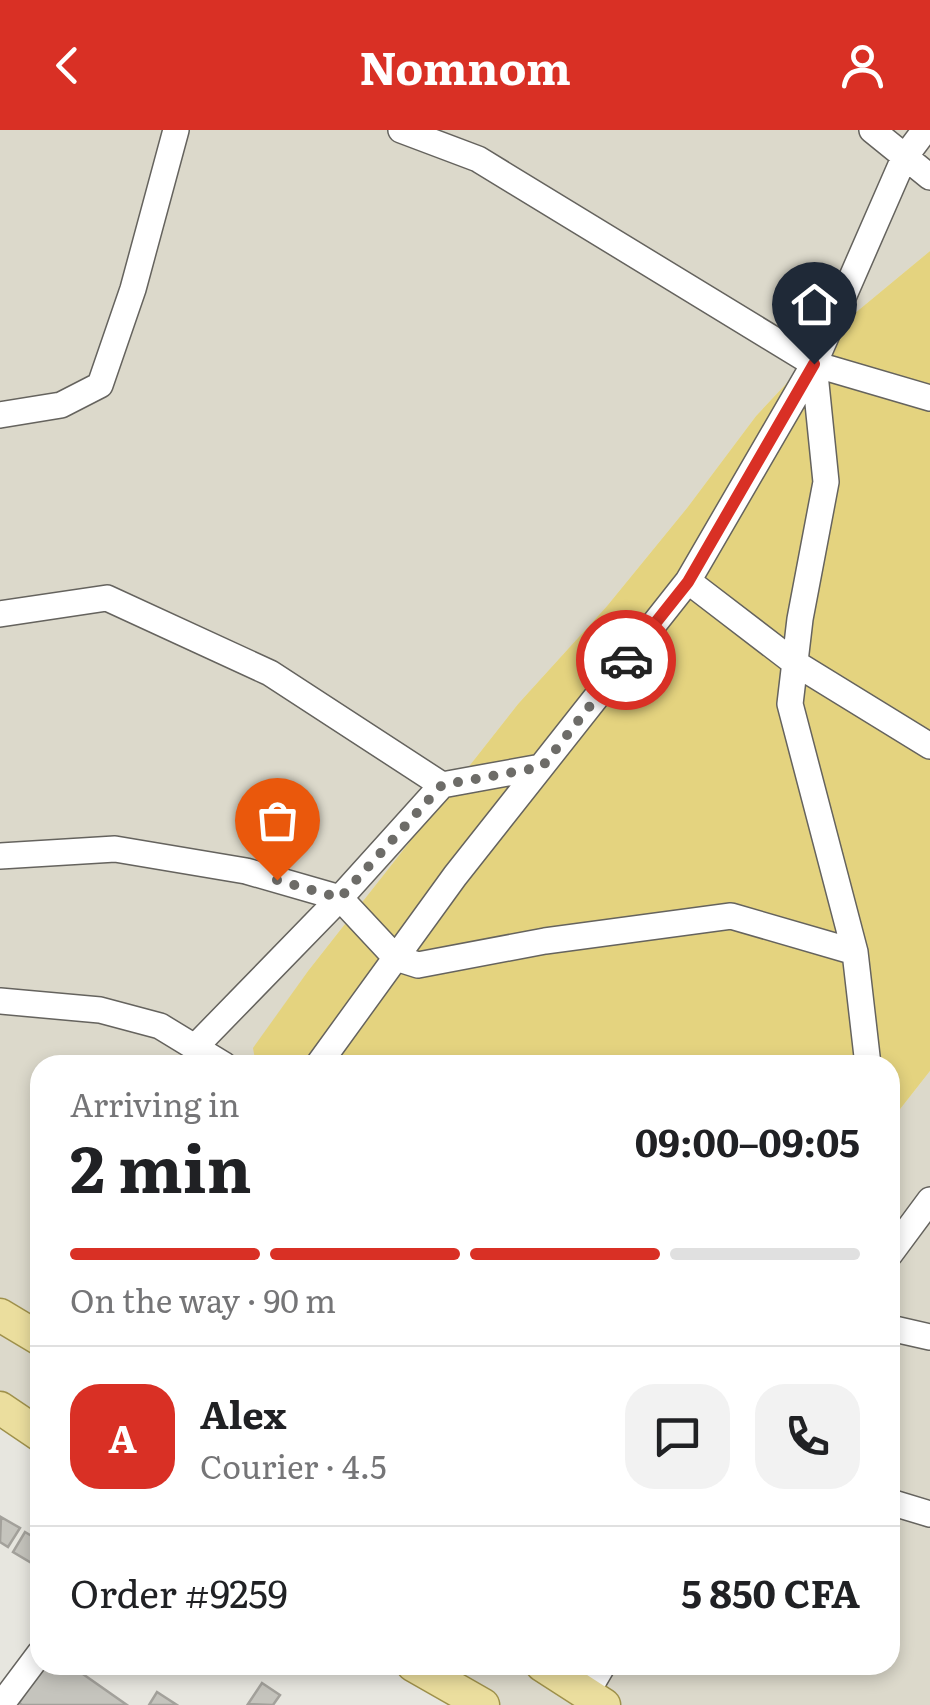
<!DOCTYPE html>
<html lang="en">
<head>
<meta charset="utf-8">
<style>
	body { margin:0; font-family:Literata,serif; background:#f2f2f2; color:#202124; height:100vh; display:flex; flex-direction:column; font-size:38px; white-space:nowrap }
	* { box-sizing:border-box; margin:0 }
	p { font-size:32px; color:#757577 }
	.icon { flex:none; width:55px; height:55px; fill:none; stroke:currentColor; stroke-width:2; stroke-linecap:round; stroke-linejoin:round }
	.map { position:relative; flex:1; overflow:hidden }
	.details { position:absolute; left:30px; top:925px; width:870px; height:620px; display:flex; flex-direction:column; background:#fff; border-radius:30px; box-shadow:0 5px 15px #0003 }
	.details>* { flex:none }
	.pin { position:absolute; display:grid; place-items:center; width:85px; height:85px; color:#fff; margin:-102px -42px; border-radius:50% 50% 50% 0; rotate:-45deg; box-shadow:0 0 10px #0007 }
	.pin .icon { rotate:45deg }
	.courier { position:absolute; display:grid; place-items:center; width:100px; height:100px; margin:-50px; border:8px solid #d93025; border-radius:50%; background:#fff; color:#222; box-shadow:0 2px 12px #0007 }
	.overview em { font-style:normal; font-weight:700 }
	.overview div { display:flex; flex-direction:column-reverse }
	.overview { display:flex; align-items:center; justify-content:space-between; height:170px; padding:0 40px }
	h1 { font-size:65px; font-weight:700; line-height:75px }
	.bar { display:grid; grid-template-columns:repeat(4,1fr); gap:15px 10px; align-content:center; height:120px; padding:0 40px }
	.bar i { height:12px; border-radius:8px; background:#e0e0e0 }
	.bar .current { background:#d93025 }
	.bar p { grid-column:span 4 }
	.line { display:flex; align-items:center; gap:25px; padding:0 40px; border-top:2px solid #e0e0e0 }
	.line div { flex:1 }
	.round { display:grid; place-items:center; flex:none; width:105px; height:105px; border-radius:30px; background:#f2f2f2 }
	header { display:flex; justify-content:space-between; align-items:center; height:130px; padding:0 40px; background:#d93025; color:#fff; font-size:45px; font-weight:700 }
	.map>svg:first-child { display:block }
	.built { fill:#dcd9cb }
	.green { fill:#e4d37f }
	.building { fill:#c5c4bd; stroke:#a3a19b; stroke-width:2.5 }
	.lines { fill:none; stroke-linecap:round; stroke-linejoin:round }
	.minor-casing { stroke:#65635e; stroke-width:28 }
	.major-casing { stroke:#9f914b; stroke-width:35 }
	.minor { stroke:#fff; stroke-width:25 }
	.major { stroke:#ebde9e; stroke-width:32 }
	.done { stroke:#6d6c68; stroke-width:10; stroke-dasharray:0 18 }
	.route { stroke:#d93025; stroke-width:12 }
</style>
</head>
<body>
<header><svg class="icon" aria-label="back" viewBox="0 0 24 24"><path d="M15 5l-7 7 7 7"/></svg>Nomnom<svg class="icon" aria-label="person" viewBox="0 0 24 24"><circle cx="12" cy="8" r="4"/><path d="M4 21q1-7 8-7t8 7"/></svg></header>
<div class="map">
<svg width="930" height="1575" viewBox="0 0 930 1575">
	<rect width="100%" height="100%" fill="#e7e6df"/>
	<!-- built -->
	<path class="built" d="M0 0H930V121L843 193 756 286 687 378 607 476 518 574 308 841 254 918 256 935H40V1296L0 1267Z
		M930 941V1575H480L414 1535H890V992Z"/>
	<!-- green -->
	<path class="green" d="M930 121V941L890 992V935H256L253 918 308 841 518 574 607 476 687 378 756 286 843 193Z"/>
	<!-- building -->
	<path class="building" d="M1 1387 20 1398 8 1417 0 1412Z
		M25 1402 40 1411V1438L13 1422Z
		M43 1535H70L127 1575H22L19 1573Z
		M262 1553 280 1565 273 1575 248 1574Z
		M157 1562 177 1575H149Z"/>
	<g class="lines">
		<defs>
			<path id="minor" d="M401 0 478 29 814 234 930 268
				M872 0 930 47
				M814 234 826 352 800 489 790 574 855 822 868 935
				M0 285 61 275 100 255 133 159 176 0
				M688 451 795 533 930 616
				M0 484 107 468 270 543 442 655
				M0 726 115 719 246 741 340 768 396 828 418 835 545 811 731 786 855 822
				M0 871 100 880 160 896 224 935
				M195 917 340 768 442 655 541 637
				M318 935 455 746 688 451 814 234 904 28 925 0
				M890 1124 930 1070
				M890 1198 930 1207
				M890 1372 930 1384
				M586 1564 603 1535
				M1 1575 40 1523"/>
			<path id="major" d="M0 1185 40 1209
				M0 1278 40 1305
				M413 1535 483 1575
				M542 1535 604 1575"/>
		</defs>
		<!-- minor casing -->
		<use href="#minor" class="minor-casing"/>
		<!-- major casing -->
		<use href="#major" class="major-casing"/>
		<!-- minor -->
		<use href="#minor" class="minor"/>
		<!-- major -->
		<use href="#major" class="major"/>
	</g>
	<g class="lines">
		<!-- done -->
		<path class="done" d="M277 750 340 768 442 655 542 637 626 530"/>
		<!-- route -->
		<path class="route" d="M626 530 688 452 814 234"/>
	</g>
</svg>
<div class="pin" style="left:277px;top:750px;background:#ea580c"><svg class="icon" aria-label="bag" viewBox="0 0 24 24"><path d="M5 8h14l-1 12H6zM9 8a3 3 0 0 1 6 0"/></svg></div>
<div class="pin" style="left:814px;top:234px;background:#1f2937"><svg class="icon" aria-label="home" viewBox="0 0 24 24"><path d="M3 11l9-7 9 7M6 9v11h12V9"/></svg></div>
<div class="courier" style="left:626px;top:530px"><svg class="icon" aria-label="car" viewBox="0 0 24 24"><path d="M5 17H2v-5l4-1 3-4h7l3 4 3 1v5h-3M9 17h6M6 11h13"/><circle cx="7" cy="17" r="2"/><circle cx="17" cy="17" r="2"/></svg></div>
<section class="details">
<div class="overview"><div><h1>2 min</h1><p>Arriving in</p></div><em>09:00–09:05</em></div>
<div class="bar"><i class="current"></i><i class="current"></i><i class="current"></i><i></i><p>On the way · 90 m</p></div>
<div class="line" style="height:180px"><b class="round" style="background:#d93025;color:#fff">A</b><div><b>Alex</b><p>Courier · 4.5</p></div><a class="round"><svg class="icon" aria-label="chat" viewBox="0 0 24 24"><path d="M4 5h16v11H9l-5 4z"/></svg></a><a class="round"><svg class="icon" aria-label="phone" viewBox="0 0 24 24"><path d="M5 4h4l2 5-3 2q2 4 5 5l2-3 5 2v4C11 20 4 13 5 4z"/></svg></a></div>
<div class="line" style="height:130px"><div>Order #9259</div><b>5 850 CFA</b></div>
</section>
</div>
</body>
</html>
